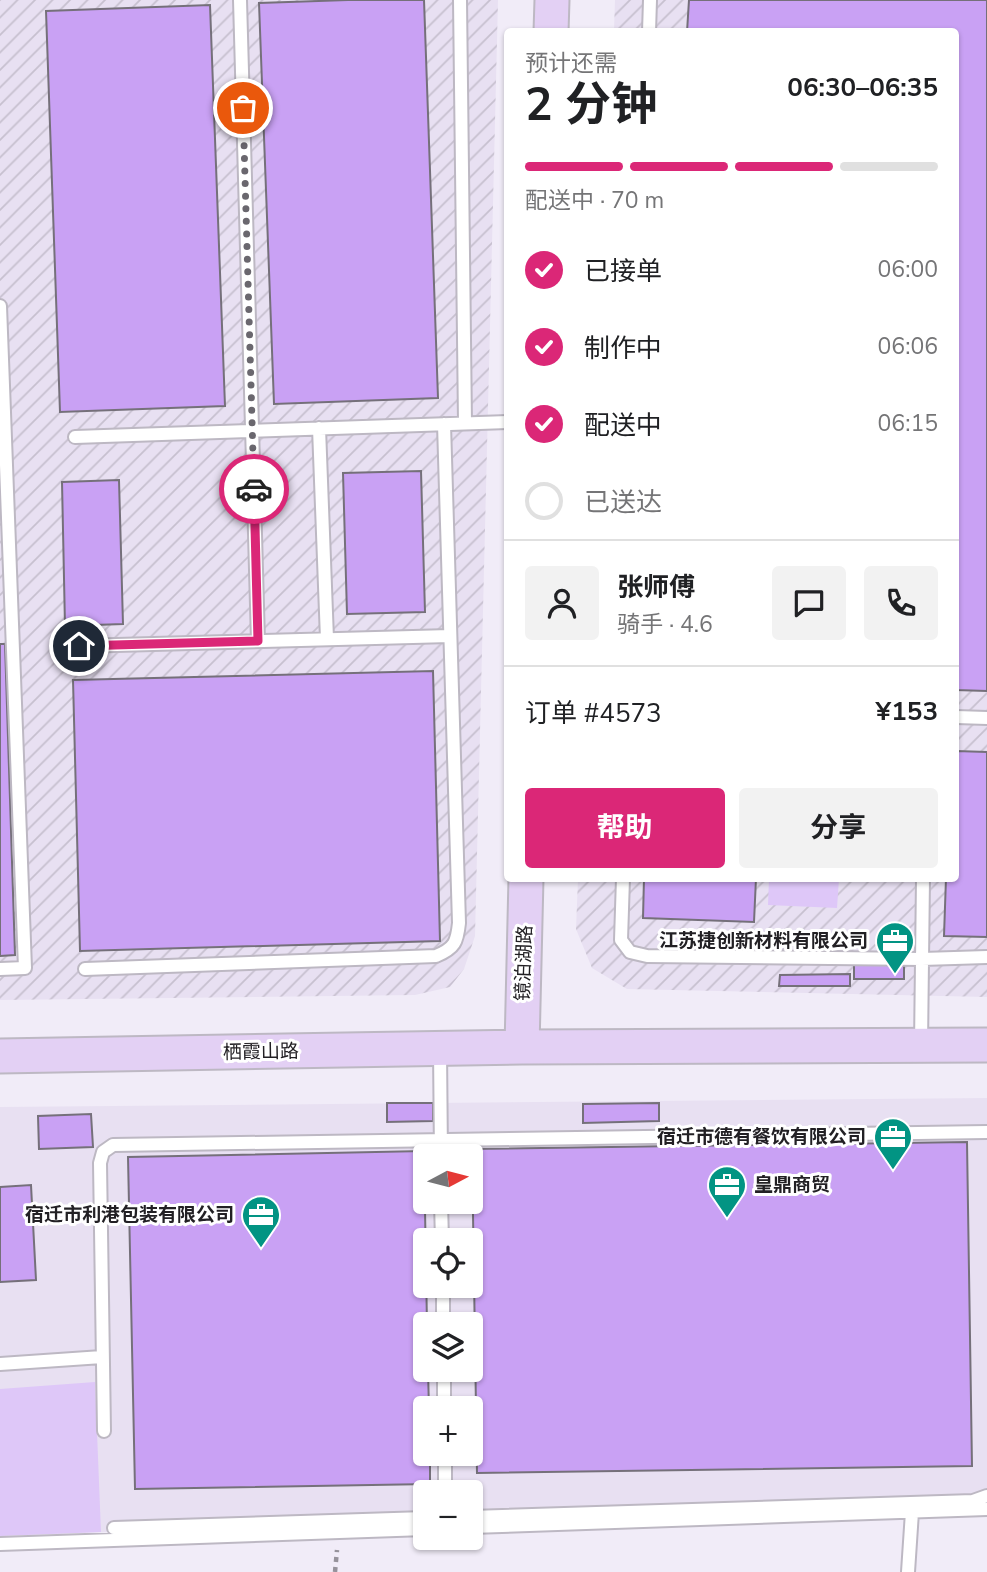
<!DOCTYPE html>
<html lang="zh">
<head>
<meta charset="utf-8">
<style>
	body { margin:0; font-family:"Nunito Sans","Noto Sans SC",sans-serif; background:#f2f2f2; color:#202124; height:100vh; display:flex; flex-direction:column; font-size:26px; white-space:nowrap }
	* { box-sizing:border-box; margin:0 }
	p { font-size:23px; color:#757577 }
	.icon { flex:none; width:38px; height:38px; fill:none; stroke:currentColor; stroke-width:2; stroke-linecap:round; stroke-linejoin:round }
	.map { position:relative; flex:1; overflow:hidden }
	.sheet { position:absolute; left:504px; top:28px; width:455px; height:854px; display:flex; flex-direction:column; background:#fff; border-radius:7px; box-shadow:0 2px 5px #0004 }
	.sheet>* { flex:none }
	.needle { width:46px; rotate:83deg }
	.fabs { position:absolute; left:413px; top:1144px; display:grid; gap:14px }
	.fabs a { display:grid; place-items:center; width:70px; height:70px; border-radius:7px; background:#fff; box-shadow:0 2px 5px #0004; font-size:35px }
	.pin { position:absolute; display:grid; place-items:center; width:60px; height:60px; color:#fff; margin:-30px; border:4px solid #fff; border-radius:50%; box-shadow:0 2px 7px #0007 }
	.courier { position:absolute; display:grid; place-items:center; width:70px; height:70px; margin:-35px; border:5px solid #db2777; border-radius:50%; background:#fff; color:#222; box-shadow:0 2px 9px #0007 }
	.head em { font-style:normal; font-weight:700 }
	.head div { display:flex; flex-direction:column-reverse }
	.head { display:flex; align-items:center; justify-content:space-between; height:119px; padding:0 21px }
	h1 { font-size:46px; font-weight:700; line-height:52px }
	.bar { display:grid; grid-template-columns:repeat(4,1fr); gap:10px 7px; align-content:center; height:84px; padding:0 21px }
	.bar i { height:9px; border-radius:5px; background:#e0e0e0 }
	.bar .active { background:#db2777 }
	.bar p { grid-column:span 4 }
	.line { display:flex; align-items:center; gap:18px; padding:0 21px; border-top:2px solid #e0e0e0 }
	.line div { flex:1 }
	.round { display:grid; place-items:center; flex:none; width:74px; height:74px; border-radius:7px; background:#f2f2f2 }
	ol { padding:0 21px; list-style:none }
	li { display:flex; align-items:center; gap:21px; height:77px }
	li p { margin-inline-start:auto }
	li .icon { padding:7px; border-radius:50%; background:#db2777; color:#fff; stroke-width:4 }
	li:last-child { color:#757577 }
	li i { width:38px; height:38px; border:4px solid #e0e0e0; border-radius:50% }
	.cta { display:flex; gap:14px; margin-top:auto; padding:14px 21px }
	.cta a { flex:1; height:80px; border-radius:7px; background:#db2777; color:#fff; font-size:28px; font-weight:700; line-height:80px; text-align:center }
	.cta a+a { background:#f2f2f2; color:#202124 }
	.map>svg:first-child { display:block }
	.built { fill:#e8e0f2; fill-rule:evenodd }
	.industrial { fill:url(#industrial-furrows) }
	.green { fill:#dec7f8 }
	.building { fill:#c9a1f4; stroke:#75707a; stroke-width:2 }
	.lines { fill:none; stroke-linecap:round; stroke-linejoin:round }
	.lane-casing { stroke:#bdb8c3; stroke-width:16 }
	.secondary-casing { stroke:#bdb8c3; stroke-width:37 }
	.path { stroke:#96929b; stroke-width:4.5; stroke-dasharray:5 5; stroke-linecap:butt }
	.lane { stroke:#fff; stroke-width:12 }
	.secondary { stroke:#e3d0f4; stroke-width:33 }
	.done { stroke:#6a676e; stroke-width:7; stroke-dasharray:0 12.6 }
	.route { stroke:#db2777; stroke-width:9 }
	.labels { text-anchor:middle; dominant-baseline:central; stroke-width:6; stroke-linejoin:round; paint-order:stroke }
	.poi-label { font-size:19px; font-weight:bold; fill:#222024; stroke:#fff; text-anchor:end }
	.street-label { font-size:19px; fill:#222024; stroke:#fff }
</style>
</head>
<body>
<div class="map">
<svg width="987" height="1572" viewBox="0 0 987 1572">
	<defs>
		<pattern id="industrial-furrows" width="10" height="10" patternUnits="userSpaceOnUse" patternTransform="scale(1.75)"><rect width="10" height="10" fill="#e8e0f2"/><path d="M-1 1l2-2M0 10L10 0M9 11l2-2" fill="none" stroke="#c7c0cf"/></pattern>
	</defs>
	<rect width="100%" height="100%" fill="#f1ecf8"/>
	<!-- built -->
	<path class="built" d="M987 1098V1500L471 1518V1493H425V1520L0 1536V1107ZM425 1157H471V1202H425ZM425 1241H471V1286H425ZM425 1325H471V1370H425ZM425 1409H471V1454H425Z"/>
	<!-- industrial -->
	<path class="industrial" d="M0 0H498L475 936 464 969 450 987 415 995 0 1000Z
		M615 0H987V997L627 989 592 968 576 929 578 879 956 878V32L614 31Z"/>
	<!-- green -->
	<path class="green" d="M769 879H839L837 908 768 905Z
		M95 1382 101 1532 0 1536V1389Z"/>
	<!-- building -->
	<path class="building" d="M348 0H424L438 398 274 404 259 3Z
		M689 0H987V691L956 690V32H687Z
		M210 5 225 406 60 412 46 11Z
		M421 471 425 612 347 614 343 473Z
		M119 480 123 624 65 626 62 482Z
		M0 644H5L15 955 0 956Z
		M433 671 440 941 80 951 73 680Z
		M956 751 987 752V937L944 936 946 878H956Z
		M644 878H756L754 922 643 918Z
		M854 964H904V979H854Z
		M850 974V986H779L780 975Z
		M387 1103H433V1121L387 1122Z
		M659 1103V1121L583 1123V1104Z
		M91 1114 93 1147 39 1149 38 1116Z
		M967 1142 972 1466 477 1473 472 1149Z
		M424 1151 427 1325H425V1370H428L429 1409H425V1454H430V1484L135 1489 128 1157Z
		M31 1185 36 1280 0 1282V1187Z"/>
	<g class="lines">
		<defs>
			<path id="lane" d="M240 0 258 641
				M460 0 465 423
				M649 32 650 0
				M0 306 25 968 0 969
				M319 428 327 639
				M75 437 508 422
				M79 646 450 636
				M956 717 987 718
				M623 878 621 940 630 952 647 956 922 959 987 957
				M85 969 436 956C455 948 457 942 459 923L444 424
				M921 1045 923 878
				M440 1049 441 1157
				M441 1202 442 1241
				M443 1286V1325
				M0 1364 102 1357
				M444 1370V1409
				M104 1431 100 1163 103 1152 113 1145 987 1132
				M445 1454V1493
				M471 1517 973 1501 987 1496
				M471 1527 987 1509
				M114 1528 425 1518
				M0 1544 425 1529
				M908 1572 912 1512"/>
			<path id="secondary" d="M551 32 552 0
				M522 1047 526 878
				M0 1056 522 1047 987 1045"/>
		</defs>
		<!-- lane casing -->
		<use href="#lane" class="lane-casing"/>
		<!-- secondary casing -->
		<use href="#secondary" class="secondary-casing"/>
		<!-- path -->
		<path class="path" d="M335 1572 337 1550"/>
		<!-- lane -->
		<use href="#lane" class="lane"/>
		<!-- secondary -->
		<use href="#secondary" class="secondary"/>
	</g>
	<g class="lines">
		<!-- done -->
		<path class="done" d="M243 108 254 489"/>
		<!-- route -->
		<path class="route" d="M79 646 258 641 254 489"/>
	</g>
	<!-- icons -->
	<defs>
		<symbol id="office-pin" viewBox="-11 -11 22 30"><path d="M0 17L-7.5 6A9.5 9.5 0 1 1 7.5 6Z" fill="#029483" stroke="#fff"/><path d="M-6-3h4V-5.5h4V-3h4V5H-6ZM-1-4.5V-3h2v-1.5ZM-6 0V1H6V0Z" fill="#fff"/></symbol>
	</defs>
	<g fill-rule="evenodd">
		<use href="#office-pin" x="873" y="919" width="44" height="60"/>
		<use href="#office-pin" x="871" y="1115" width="44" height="60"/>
		<use href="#office-pin" x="705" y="1163" width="44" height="60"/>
		<use href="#office-pin" x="239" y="1193" width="44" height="60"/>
	</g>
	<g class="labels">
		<!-- poi labels -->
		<g class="poi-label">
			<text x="868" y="941">江苏捷创新材料有限公司</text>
			<text x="866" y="1137">宿迁市德有餐饮有限公司</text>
			<text x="754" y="1185" text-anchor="start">皇鼎商贸</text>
			<text x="234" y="1215">宿迁市利港包装有限公司</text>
		</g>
		<!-- street labels -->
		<g class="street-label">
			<text transform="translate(524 963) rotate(-88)">镜泊湖路</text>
			<text transform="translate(261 1052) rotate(-1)">栖霞山路</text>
		</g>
	</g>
</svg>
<div class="fabs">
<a><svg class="needle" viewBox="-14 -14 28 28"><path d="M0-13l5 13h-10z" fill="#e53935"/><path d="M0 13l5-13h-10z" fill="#757577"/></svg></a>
<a><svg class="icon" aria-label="locate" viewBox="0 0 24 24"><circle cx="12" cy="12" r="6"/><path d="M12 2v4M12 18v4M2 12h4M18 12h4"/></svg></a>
<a><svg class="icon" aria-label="layers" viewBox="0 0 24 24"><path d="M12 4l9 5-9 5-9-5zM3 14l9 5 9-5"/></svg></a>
<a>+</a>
<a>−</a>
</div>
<div class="pin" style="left:243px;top:108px;background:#ea580c"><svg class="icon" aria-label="bag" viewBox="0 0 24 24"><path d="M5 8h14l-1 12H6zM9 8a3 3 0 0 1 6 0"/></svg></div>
<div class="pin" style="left:79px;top:646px;background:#1f2937"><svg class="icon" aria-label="home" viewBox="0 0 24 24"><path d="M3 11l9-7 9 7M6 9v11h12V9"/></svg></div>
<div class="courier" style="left:254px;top:489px"><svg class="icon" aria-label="car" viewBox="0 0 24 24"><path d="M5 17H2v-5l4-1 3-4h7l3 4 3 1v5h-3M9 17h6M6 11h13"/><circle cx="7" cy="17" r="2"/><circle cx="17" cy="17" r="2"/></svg></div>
<section class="sheet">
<div class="head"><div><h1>2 分钟</h1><p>预计还需</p></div><em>06:30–06:35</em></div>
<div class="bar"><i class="active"></i><i class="active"></i><i class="active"></i><i></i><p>配送中 · 70 m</p></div>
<ol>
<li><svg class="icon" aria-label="check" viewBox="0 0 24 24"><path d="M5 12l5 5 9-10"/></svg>已接单<p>06:00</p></li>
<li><svg class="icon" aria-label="check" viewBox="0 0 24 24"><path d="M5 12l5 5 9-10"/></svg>制作中<p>06:06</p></li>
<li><svg class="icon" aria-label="check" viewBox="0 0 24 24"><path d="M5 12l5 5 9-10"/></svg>配送中<p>06:15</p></li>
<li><i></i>已送达</li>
</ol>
<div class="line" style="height:126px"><a class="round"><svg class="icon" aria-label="person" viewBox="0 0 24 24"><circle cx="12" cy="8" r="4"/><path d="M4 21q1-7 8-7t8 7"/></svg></a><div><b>张师傅</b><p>骑手 · 4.6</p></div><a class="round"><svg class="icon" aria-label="chat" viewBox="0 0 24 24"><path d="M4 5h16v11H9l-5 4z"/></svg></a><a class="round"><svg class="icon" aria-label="phone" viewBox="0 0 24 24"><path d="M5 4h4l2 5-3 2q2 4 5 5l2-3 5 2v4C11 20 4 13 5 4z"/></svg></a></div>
<div class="line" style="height:91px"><div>订单 #4573</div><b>¥153</b></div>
<div class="cta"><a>帮助</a><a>分享</a></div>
</section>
</div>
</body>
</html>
